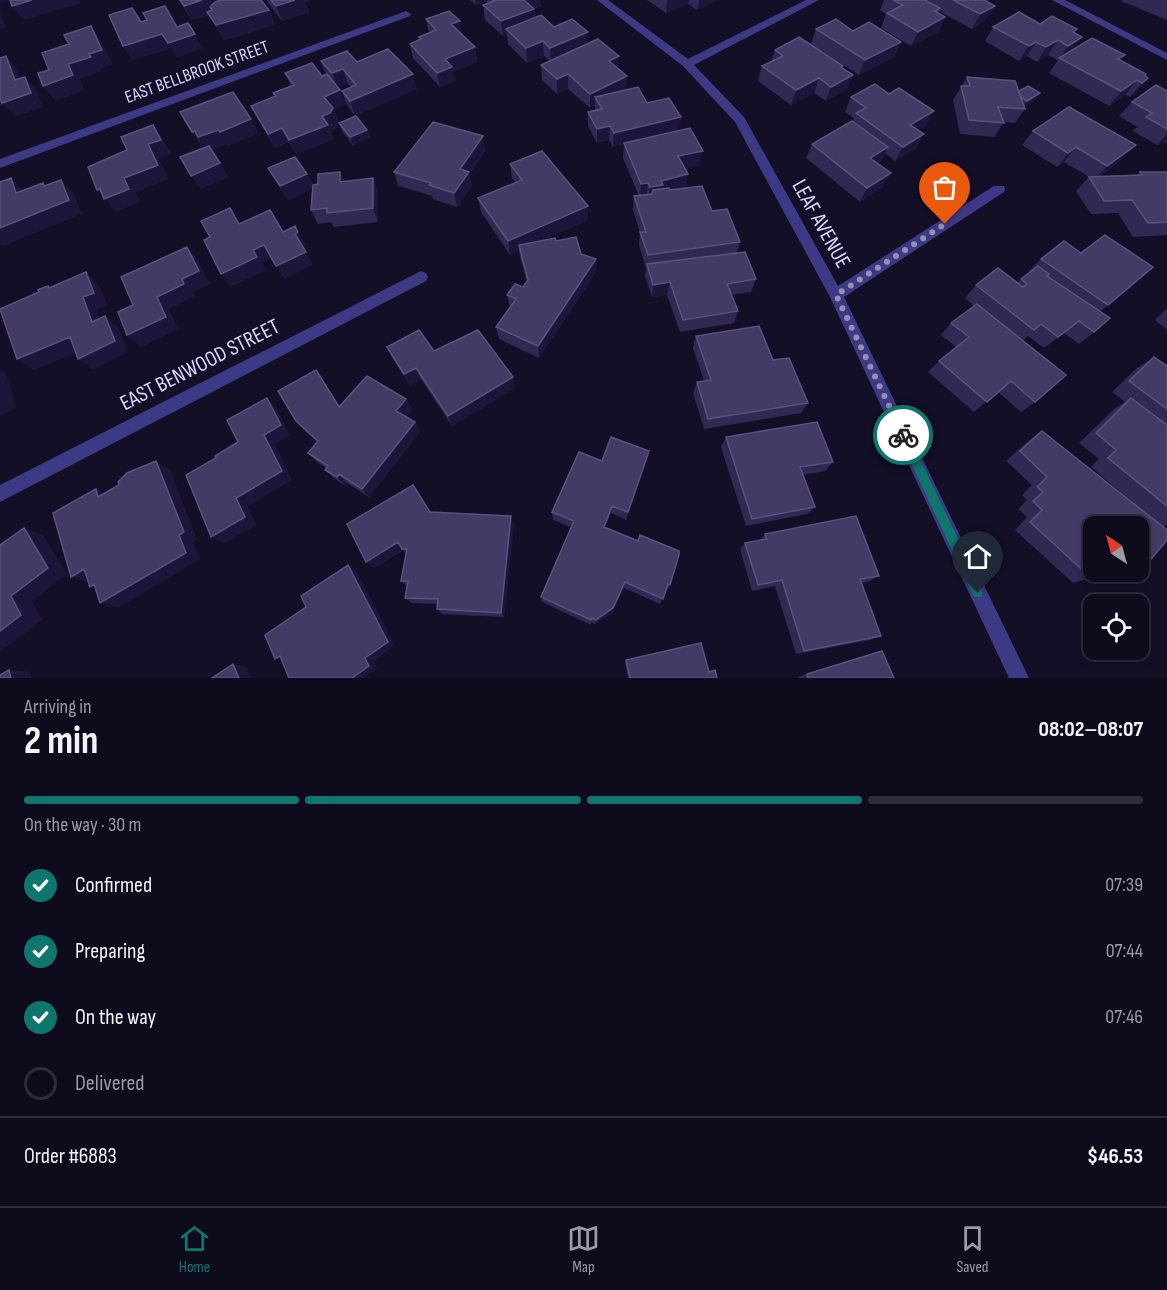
<!DOCTYPE html>
<html lang="en">
<head>
<meta charset="utf-8">
<style>
	body { margin:0; font-family:"Sofia Sans Condensed",sans-serif; background:#1c1929; color:#f1f3f6; height:100vh; display:flex; flex-direction:column; font-size:22px; white-space:nowrap }
	* { box-sizing:border-box; margin:0 }
	p { font-size:20px; color:#9b9ba3 }
	.icon { flex:none; width:33px; height:33px; fill:none; stroke:currentColor; stroke-width:2; stroke-linecap:round; stroke-linejoin:round }
	.map { position:relative; height:678px; overflow:hidden }
	.panel { display:flex; flex-direction:column; background:#0e0b1c; flex:1 }
	.panel>* { flex:none }
	.needle { width:39px; rotate:324deg }
	.controls { position:absolute; left:1083px; top:516px; display:grid; gap:12px }
	.controls a { display:grid; place-items:center; width:66px; height:66px; border-radius:12px; background:#0e0b1c; box-shadow:0 3px 9px #0003,0 0 0 2px #2e2b3b; font-size:30px }
	.pin { position:absolute; display:grid; place-items:center; width:51px; height:51px; color:#fff; margin:-62px -26px; border-radius:50% 50% 50% 0; rotate:-45deg; box-shadow:0 0 6px #0007 }
	.pin .icon { rotate:45deg }
	.courier { position:absolute; display:grid; place-items:center; width:60px; height:60px; margin:-30px; border:4px solid #0f766e; border-radius:50%; background:#fff; color:#222; box-shadow:0 2px 8px #0007 }
	.head em { font-style:normal; font-weight:700 }
	.head div { display:flex; flex-direction:column-reverse }
	.head { display:flex; align-items:center; justify-content:space-between; height:102px; padding:0 24px }
	h1 { font-size:39px; font-weight:700; line-height:45px }
	.bar { display:grid; grid-template-columns:repeat(4,1fr); gap:9px 6px; align-content:center; height:72px; padding:0 24px }
	.bar i { height:8px; border-radius:4px; background:#2e2b3b }
	.bar .on { background:#0f766e }
	.bar p { grid-column:span 4 }
	.line { display:flex; align-items:center; gap:15px; padding:0 24px; border-top:2px solid #2e2b3b }
	.line div { flex:1 }
	ol { padding:0 24px; list-style:none }
	li { display:flex; align-items:center; gap:18px; height:66px }
	li p { margin-inline-start:auto }
	li .icon { padding:6px; border-radius:50%; background:#0f766e; color:#fff; stroke-width:4 }
	li:last-child { color:#9b9ba3 }
	li i { width:33px; height:33px; border:3px solid #2e2b3b; border-radius:50% }
	.dock { display:flex; justify-content:space-around; align-items:center; height:84px; border-top:2px solid #2e2b3b; background:#0e0b1c; font-size:16px; color:#9b9ba3 }
	.dock a { display:grid; justify-items:center; gap:3px }
	.dock .on { color:#0f766e }
	.map>svg:first-child { display:block }
	.lines { fill:none; stroke-linecap:round; stroke-linejoin:round }
	.minor { fill:#3d3a85; fill-rule:evenodd }
	.wall { fill:#312854 }
	.shaded-wall { fill:#1d163a }
	.building { fill:#433a66; stroke:#5a527e; stroke-width:1.5 }
	.route { fill:#0f766e }
	.done { stroke:#948fb3; stroke-width:6; stroke-dasharray:0 10.8 }
	.labels { text-anchor:middle; dominant-baseline:central; stroke-width:5; stroke-linejoin:round; paint-order:stroke }
	.far-street-label { font-size:18px; fill:#d9d4ff; stroke:#130f26 }
	.street-label { font-size:22px; fill:#d9d4ff; stroke:#130f26 }
</style>
</head>
<body>
<div class="map">
<svg width="1167" height="678" viewBox="0 0 1167 678">
	<rect width="100%" height="100%" fill="#130f26"/>
	<g class="lines">
		<!-- minor -->
		<path class="minor" d="M597 0H608L688 59 806 0H819L694 65 744 117 838 286 994 186H1004L1005 189 1004 192 844 297 1029 678H1009L830 297 735 122 683 66Z
			M1052 0H1065L1167 53V60Z
			M406 11 411 14 410 16 0 168V159Z
			M421 271 426 273 428 277 426 281 0 502V485Z"/>
	</g>
	<!-- wall -->
	<path class="wall" d="M179 0H211L213 4 269 10 275 25 224 40 209 15 192 20Z
		M266 0H310L305 2 309 12 282 21Z
		M470 0H540L541 6 534 9 535 18 588 44 618 69 626 90 647 103 679 131 700 165 685 168 686 188 712 211 740 242 737 253 756 279 751 292 732 295 738 311 734 323 680 332 667 295 652 297 645 276 646 268 639 245 640 233 633 210 634 196H639L623 158 624 144 613 147 609 140 597 143 588 126V112L595 110V105L590 108 568 89 557 94 542 80 541 65 550 61 544 56 527 63 508 44 507 34 503 36 485 20 483 5 487 4V1L476 5Z
		M647 0H717L697 10 688 4 666 13Z
		M884 0H925L933 5 934 4 927 0H988L986 1V20L972 29 939 11 938 13 945 17 938 32 911 46 881 28 886 14 880 10Z
		M1122 0H1167V20L1121 1Z
		M426 19 463 36 475 47 477 62 453 72 455 81 440 87 413 58 410 44 419 40V37L429 33Z
		M1040 24 1075 33 1073 49 1121 61 1148 78 1136 92 1130 97 1125 95 1109 106 1049 73 1058 60 1048 55 1037 62 1027 56 1019 61 985 41 993 27Z
		M816 29 853 31 901 42 894 57 859 75 811 44Z
		M775 50 843 66 842 68 853 75 847 89 826 101 814 93 791 105 758 81 762 66 771 62Z
		M321 61 357 62 417 89 355 116 347 105 342 91 351 87 348 84 338 87 346 104 334 109 339 123 370 137 353 145 342 131 339 123 336 128 330 130 334 139 296 154 289 142 275 148 251 106 275 96 273 93 291 86 285 73 322 76 326 74Z
		M967 77 1019 91 1040 93 1035 100 1024 107 1025 109 1015 123 1004 122 994 137 960 134 953 100Z
		M1167 91V143L1164 142 1157 145 1133 131 1137 127 1119 116 1132 102Z
		M889 94 934 111 926 125 918 130 916 148 895 161 885 153 881 161 877 163 883 187 860 202 806 158 812 144 852 121 854 118 845 112 851 97Z
		M1033 131 1122 159 1099 177 1137 175 1140 172H1167V235L1133 237 1118 213 1091 214 1076 191 1089 177 1064 162 1057 167 1022 145Z
		M485 151 469 174 472 186 457 207 433 199 432 196 398 186 394 172Z
		M510 164 588 206V220L542 240 556 241 581 254 596 259V272L539 358 499 339 496 327 510 308 507 295 523 287 527 282 520 258 519 250 510 255 481 212 478 198 516 183 512 178Z
		M268 168 307 174 313 185 318 184 340 172 344 181 373 178 378 192V222L334 227 331 222 318 224 311 210 312 189 288 200Z
		M1081 253 1153 267 1100 312 1094 332 1079 344 1064 333 1044 348 1028 336 1023 341 1035 402 1021 412 998 392 974 412 928 372 939 361 956 347 941 335 951 323 974 306 965 298 976 285 1017 283 1030 272 1029 271 1041 259Z
		M1167 308V330L1155 320Z
		M696 336 808 403 801 413 704 429 693 393 697 382 704 381 693 348Z
		M387 347 434 351 515 388 452 426 421 379 410 385 393 359Z
		M1154 357 1165 365 1167 363V525L1163 527 1147 564 1138 566V526H1094L1091 578 1073 583 1015 530 1027 517 1018 509 1027 500 1022 495 1032 485 1006 461 1028 441 1042 431 1152 518 1091 467 1099 459 1079 443 1114 409 1125 402 1112 392 1137 368Z
		M316 370 340 406 406 399 412 410 406 417 415 422 420 432 369 497 347 483 345 486 334 478 325 470 326 468 317 462 308 453 317 442 305 431 296 421Z
		M726 437 833 462 825 471 802 475 815 507 807 514 746 526 721 447Z
		M649 451 647 461 626 520 611 513 605 528 670 585 667 591 666 590 660 604 624 588 612 613 595 624 591 622V625L542 602 541 597 571 527 553 520 552 512Z
		M419 494 430 512 514 523 504 617 442 614 437 609 438 604 412 603 405 598 407 586 401 581 406 554 403 550 374 568Z
		M765 534 879 576 868 582 861 583 881 636 870 640 796 654 775 586 752 591 740 549 745 543 760 540Z
		M882 651 894 678H799L798 677Z
		M626 660 709 672 717 678H628L625 663Z"/>
	<!-- shaded-wall -->
	<path class="shaded-wall" d="M0 0H8L0 3Z
		M32 0H79L81 3 24 20 12 6Z
		M202 0H211L217 12 210 7 213 13 192 20 184 6Z
		M295 0H310L305 2 309 12 282 21 276 6Z
		M475 0H487V1L476 5Z
		M522 0H540L541 6 523 13Z
		M667 0H689L688 4 666 13Z
		M699 0H717L697 10Z
		M995 6 986 20 972 29 980 14Z
		M534 9 535 23 506 29 507 34 503 36 501 21Z
		M269 10 275 25 224 40 216 25Z
		M0 13 6 27 0 29Z
		M945 17 938 32 911 46 918 32Z
		M460 21 463 35 451 24Z
		M91 26 101 41 113 64 100 69 101 71 80 79 85 90 55 101 43 86 68 64 89 54Z
		M588 32 587 46 551 62 550 48Z
		M162 34 171 49 132 60 123 46Z
		M195 34 203 48 177 58 168 43Z
		M1082 37 1072 51 1059 58 1058 60 1068 46Z
		M1058 40 1048 55 1037 62 1046 47Z
		M543 41 544 56 527 63 526 48Z
		M901 42 894 57 859 75 865 60Z
		M1036 42 1027 56 1019 61 1029 46Z
		M475 47 477 62 453 72 455 81 440 87 437 73 445 59Z
		M6 56 18 70 27 94 25 77 37 91 43 107 15 117 4 105 0 107V92L15 80Z
		M619 56 618 71 609 61Z
		M343 69 348 84 337 88 332 73Z
		M413 74 417 89 355 116 350 101Z
		M568 74V89L557 94V79Z
		M853 75 847 89 826 101 831 87Z
		M627 76 626 91 595 97V105L590 108V94Z
		M819 78 814 93 791 105 796 90Z
		M1148 78 1136 92 1130 97 1142 83Z
		M1137 80 1125 95 1109 106 1121 91Z
		M340 90 346 104 334 109 339 123 336 128 330 130 334 139 296 154 289 140 322 116 324 97Z
		M1040 93 1035 100 1021 108 1027 101Z
		M934 111 926 125 903 140 910 125Z
		M681 117 679 131 613 147 614 133Z
		M251 119 259 133 228 146 220 132Z
		M153 125 163 139 171 154 158 158 169 179 136 192 140 202 116 212 97 190 148 144Z
		M610 126 609 140 597 143V129Z
		M282 128 289 142 275 148 268 134Z
		M218 130 227 144 207 152 204 146 201 147 192 132Z
		M367 130 370 137 353 145 350 137Z
		M924 134 916 148 895 161 903 147Z
		M1167 134V139L1164 142 1157 145Z
		M483 136 485 151 469 174 472 186 457 207 454 193 460 169Z
		M1136 145 1122 159 1094 180 1107 166Z
		M888 147 881 161 863 172 870 158Z
		M1076 147 1064 162 1057 167 1068 153Z
		M703 151 700 165 676 170 678 156Z
		M220 163 229 177 201 189 191 176Z
		M340 172 346 186 340 182Z
		M891 173 883 187 860 202 867 188Z
		M307 174 314 188 288 200 280 186Z
		M688 174 686 188 648 201 650 187 661 181Z
		M11 178 25 192 16 193Z
		M373 178 378 192V222L373 208Z
		M61 180 74 194 82 214 3 246 0 243V228Z
		M648 183 646 197 640 198 641 184Z
		M588 206V220L520 250 519 245V250L510 255 508 241Z
		M298 232 306 245 302 247 295 234Z
		M264 245 272 258 262 263 266 270 231 287 221 274 253 250Z
		M187 247 198 260 210 284 193 292 195 296 169 309 178 329 141 347 127 335 157 297 182 279Z
		M306 252 313 265 284 279 276 266Z
		M596 259V272L539 358 538 346Z
		M86 272 99 285 108 305 97 310 107 334 92 322 83 297Z
		M670 282 667 295 652 297 653 285Z
		M105 316 119 328 128 352 93 370 78 359Z
		M70 337 85 349 34 370 17 359Z
		M416 368 421 379 410 385 404 374Z
		M0 369 6 373 16 408 0 416Z
		M316 370 324 381 347 418 339 407Z
		M513 377 515 388 452 426 448 416Z
		M267 398 277 409 290 435 275 444 292 480 248 506 256 525 224 544 211 537 236 498 264 435Z
		M406 399 412 410 402 421 396 411Z
		M415 422 420 432 369 497 362 489Z
		M649 451 647 461 626 520 628 512Z
		M156 461 170 470 197 539 193 542 200 559 118 608 100 603Z
		M339 474 347 483 345 486 337 477Z
		M96 489 112 498 98 497Z
		M612 506 611 513 603 534 604 527Z
		M511 516 514 523 504 617 501 613Z
		M24 528 43 535 67 574 32 601 42 620 0 652V631L11 596Z
		M398 542 404 549 374 568 366 562Z
		M348 565 357 571 395 645 374 661 377 668 364 678H352L365 658Z
		M84 569 90 583 71 577Z
		M625 582 624 588 612 613 595 624 596 620Z
		M233 664 247 667 251 678H239Z
		M9 670 31 672 32 678H11Z"/>
	<!-- building -->
	<path class="building" d="M10 0H32L12 6Z
		M180 0H202L184 6Z
		M221 0H261L269 10 216 25 207 12 212 10 210 7 215 2Z
		M271 0H295L276 6Z
		M492 0H524L534 9 501 21 483 5 494 1Z
		M893 0H925L940 8 935 11 945 17 918 32 887 13 903 5Z
		M953 0H984L995 6 980 14Z
		M165 6 177 27 188 23 195 34 168 43 162 34 123 46 109 15 132 8 141 22 147 20 143 13Z
		M449 11 460 21 451 24 475 47 445 59 452 67 437 73 410 44 421 39 419 37 436 30 426 19Z
		M1019 12 1040 24 1052 16 1077 29 1073 32 1082 37 1068 46 1058 40 1046 47 1036 42 1029 46 993 27Z
		M541 15 554 27 572 19 588 32 550 48 543 41 526 48 506 29Z
		M836 19 853 31 869 22 901 42 865 60 816 29Z
		M91 26 102 50 89 54 91 57 68 64 73 75 43 86 38 73 49 70 42 53 69 44 64 35Z
		M799 37 843 66 841 67 853 75 831 87 819 78 796 90 762 66 783 56 775 50Z
		M1092 38 1125 55 1118 59 1146 74 1145 76 1148 78 1142 83 1137 80 1121 91 1059 58Z
		M598 39 619 56 609 61 627 76 590 94 568 74 557 79 541 65Z
		M388 49 413 74 350 101 342 91 356 85 343 69 332 73 321 61 347 51 357 62Z
		M6 56 15 80 25 77 31 93 2 103 0 98V58Z
		M312 63 322 76 327 74 340 90 324 97 333 108 330 113 322 116 328 125 289 140 282 128 268 134 251 106 276 96 273 93 294 85 285 73Z
		M967 77 1015 81 1025 109 998 107 1004 123 969 120 961 86H970Z
		M875 84 889 94 899 88 934 111 910 125 924 134 903 147 856 113 866 108 851 97Z
		M1156 85 1167 91V129L1146 117 1152 113 1132 102Z
		M1028 86 1040 93 1027 101 1021 97 1019 91Z
		M638 87 647 103 669 98 681 117 614 133 610 126 597 129 588 112 602 109 595 97Z
		M233 92 251 119 220 132 218 130 198 137 195 131 192 132 180 112Z
		M1069 107 1136 145 1107 166 1076 147 1068 153 1033 131Z
		M356 116 367 130 350 137 339 123Z
		M852 121 888 147 870 158 891 173 867 188 812 144Z
		M433 122 483 136 460 169 469 172 454 193 429 185 431 183 394 172Z
		M153 125 161 140 148 144 158 165 124 178 129 189 104 199 100 189 97 190 88 167 127 150 121 137Z
		M690 128 703 151 678 156 688 174 661 181 663 185 650 187 648 183 641 184 624 143Z
		M209 146 220 163 191 176 180 157Z
		M542 151 588 206 508 241 478 198 522 180 510 164Z
		M295 157 307 174 280 186 268 168Z
		M340 172V182L373 178V208L327 213V208L311 210 313 185 318 184V174Z
		M1140 172H1167V222L1148 223 1132 200 1104 201 1089 177 1142 175Z
		M11 178 16 193 43 183 44 186 61 180 69 200 0 228V182Z
		M702 186 712 211 727 209 740 242 648 255 640 232H646L634 196 652 194 653 190 669 188 670 190Z
		M230 208 239 224 270 210 283 232 295 226 298 232 295 234 306 252 276 266 264 245 253 250 257 257 221 274 204 240 210 237 201 221Z
		M1105 235 1153 267 1108 305 1041 259 1064 241 1081 253Z
		M576 237 581 254 596 259 538 346 496 327 516 299 507 295 515 284 523 287 528 280 519 245 555 238 556 241Z
		M187 247 199 271 182 279 184 284 157 297 166 317 127 335 118 312 133 305 121 277Z
		M745 252 756 279 727 284 738 311 683 320 670 282 653 285 647 264Z
		M1038 266 1049 274 1047 276 1110 318 1094 332 1079 321 1058 337 1041 324 1034 330 976 285 998 268 1023 287 1027 284 1021 279Z
		M86 272 94 293 83 297 92 322 105 316 115 341 78 359 70 337 17 359 0 309 39 292 38 290 48 286 49 288Z
		M977 304 1066 375 1035 402 1011 381 987 402 939 361 969 337 951 323Z
		M759 326 773 360 789 358 808 403 708 419 697 382 711 380 696 336Z
		M419 330 434 351 478 330 513 377 448 416 416 368 404 374 387 347Z
		M1154 357 1167 366V409L1129 381Z
		M316 370 339 407 367 376 406 399 396 411 415 422 362 489 339 474 337 477 325 470 328 466 308 453 318 441 296 421 278 391Z
		M267 398 281 425 264 435 282 471 236 498 245 517 211 537 186 475 216 458 215 456 238 442 227 420Z
		M1131 398 1167 425V506L1108 458 1116 450 1096 433Z
		M817 422 833 462 800 467 815 507 752 519 726 437Z
		M1042 431 1167 530V540L1147 564 1138 557V526H1094V572H1096L1091 578 1030 522 1042 510 1033 501 1043 492 1037 487 1047 477 1020 451Z
		M611 437 649 451 628 512 612 506 604 527 638 541 640 535 679 551V555L670 585 668 584 663 599 625 582 613 608 596 620 592 618 591 620 541 597 574 521 552 512 579 452 602 461Z
		M156 461 184 532 179 535 186 553 100 603 94 584 90 587 84 569 71 577 53 513 96 489 98 497 119 485 118 482 127 473Z
		M413 485 430 512 511 516 501 613 437 609 438 599 405 598 408 581H401L407 549H402L398 542 366 562 347 524Z
		M856 516 879 576 860 579 881 636 804 651 782 580 758 585 745 543 767 539 765 534Z
		M24 528 48 568 11 596 21 615 0 631V545Z
		M348 565 388 642 365 658 369 666 352 678H289L280 656 275 659 265 635 306 607 301 596Z
		M701 643 709 672 715 670 717 678H630L626 660Z
		M882 651 894 678H808L807 674Z
		M233 664 239 678H212Z
		M9 670 11 678H0V675Z"/>
	<!-- route -->
	<path class="route" d="M903 431 907 432 982 589V597H974L898 435Z"/>
	<g class="lines">
		<!-- done -->
		<path class="done" d="M903 435 836 295 945 224"/>
	</g>
	<g class="labels">
		<!-- far-street labels -->
		<g class="far-street-label">
			<text transform="translate(197 72) rotate(-20)">EAST BELLBROOK STREET</text>
		</g>
		<!-- street labels -->
		<g class="street-label">
			<text transform="translate(821 224) rotate(61)">LEAF AVENUE</text>
			<text transform="translate(200 365) rotate(-27)">EAST BENWOOD STREET</text>
		</g>
	</g>
</svg>
<div class="controls">
<a><svg class="needle" viewBox="-14 -14 28 28"><path d="M0-13l5 13h-10z" fill="#e53935"/><path d="M0 13l5-13h-10z" fill="#9b9ba3"/></svg></a>
<a><svg class="icon" aria-label="locate" viewBox="0 0 24 24"><circle cx="12" cy="12" r="6"/><path d="M12 2v4M12 18v4M2 12h4M18 12h4"/></svg></a>
</div>
<div class="pin" style="left:945px;top:224px;background:#ea580c"><svg class="icon" aria-label="bag" viewBox="0 0 24 24"><path d="M5 8h14l-1 12H6zM9 8a3 3 0 0 1 6 0"/></svg></div>
<div class="pin" style="left:978px;top:593px;background:#1f2937"><svg class="icon" aria-label="home" viewBox="0 0 24 24"><path d="M3 11l9-7 9 7M6 9v11h12V9"/></svg></div>
<div class="courier" style="left:903px;top:435px"><svg class="icon" aria-label="bike" viewBox="0 0 24 24"><circle cx="6" cy="16" r="4"/><circle cx="18" cy="16" r="4"/><path d="M6 16l4-8h5l3 8M10 8l3 8H6M13 5h3"/></svg></div>
</div>
<section class="panel">
<div class="head"><div><h1>2 min</h1><p>Arriving in</p></div><em>08:02–08:07</em></div>
<div class="bar"><i class="on"></i><i class="on"></i><i class="on"></i><i></i><p>On the way · 30 m</p></div>
<ol>
<li><svg class="icon" aria-label="check" viewBox="0 0 24 24"><path d="M5 12l5 5 9-10"/></svg>Confirmed<p>07:39</p></li>
<li><svg class="icon" aria-label="check" viewBox="0 0 24 24"><path d="M5 12l5 5 9-10"/></svg>Preparing<p>07:44</p></li>
<li><svg class="icon" aria-label="check" viewBox="0 0 24 24"><path d="M5 12l5 5 9-10"/></svg>On the way<p>07:46</p></li>
<li><i></i>Delivered</li>
</ol>
<div class="line" style="height:78px"><div>Order #6883</div><b>$46.53</b></div>
</section>
<nav class="dock">
<a class="on"><svg class="icon" aria-label="home" viewBox="0 0 24 24"><path d="M3 11l9-7 9 7M6 9v11h12V9"/></svg>Home</a>
<a><svg class="icon" aria-label="map" viewBox="0 0 24 24"><path d="M3 6l6-2 6 2 6-2v14l-6 2-6-2-6 2zM9 4v14M15 6v14"/></svg>Map</a>
<a><svg class="icon" aria-label="saved" viewBox="0 0 24 24"><path d="M7 4h10v16l-5-4-5 4z"/></svg>Saved</a>
</nav>
</body>
</html>
